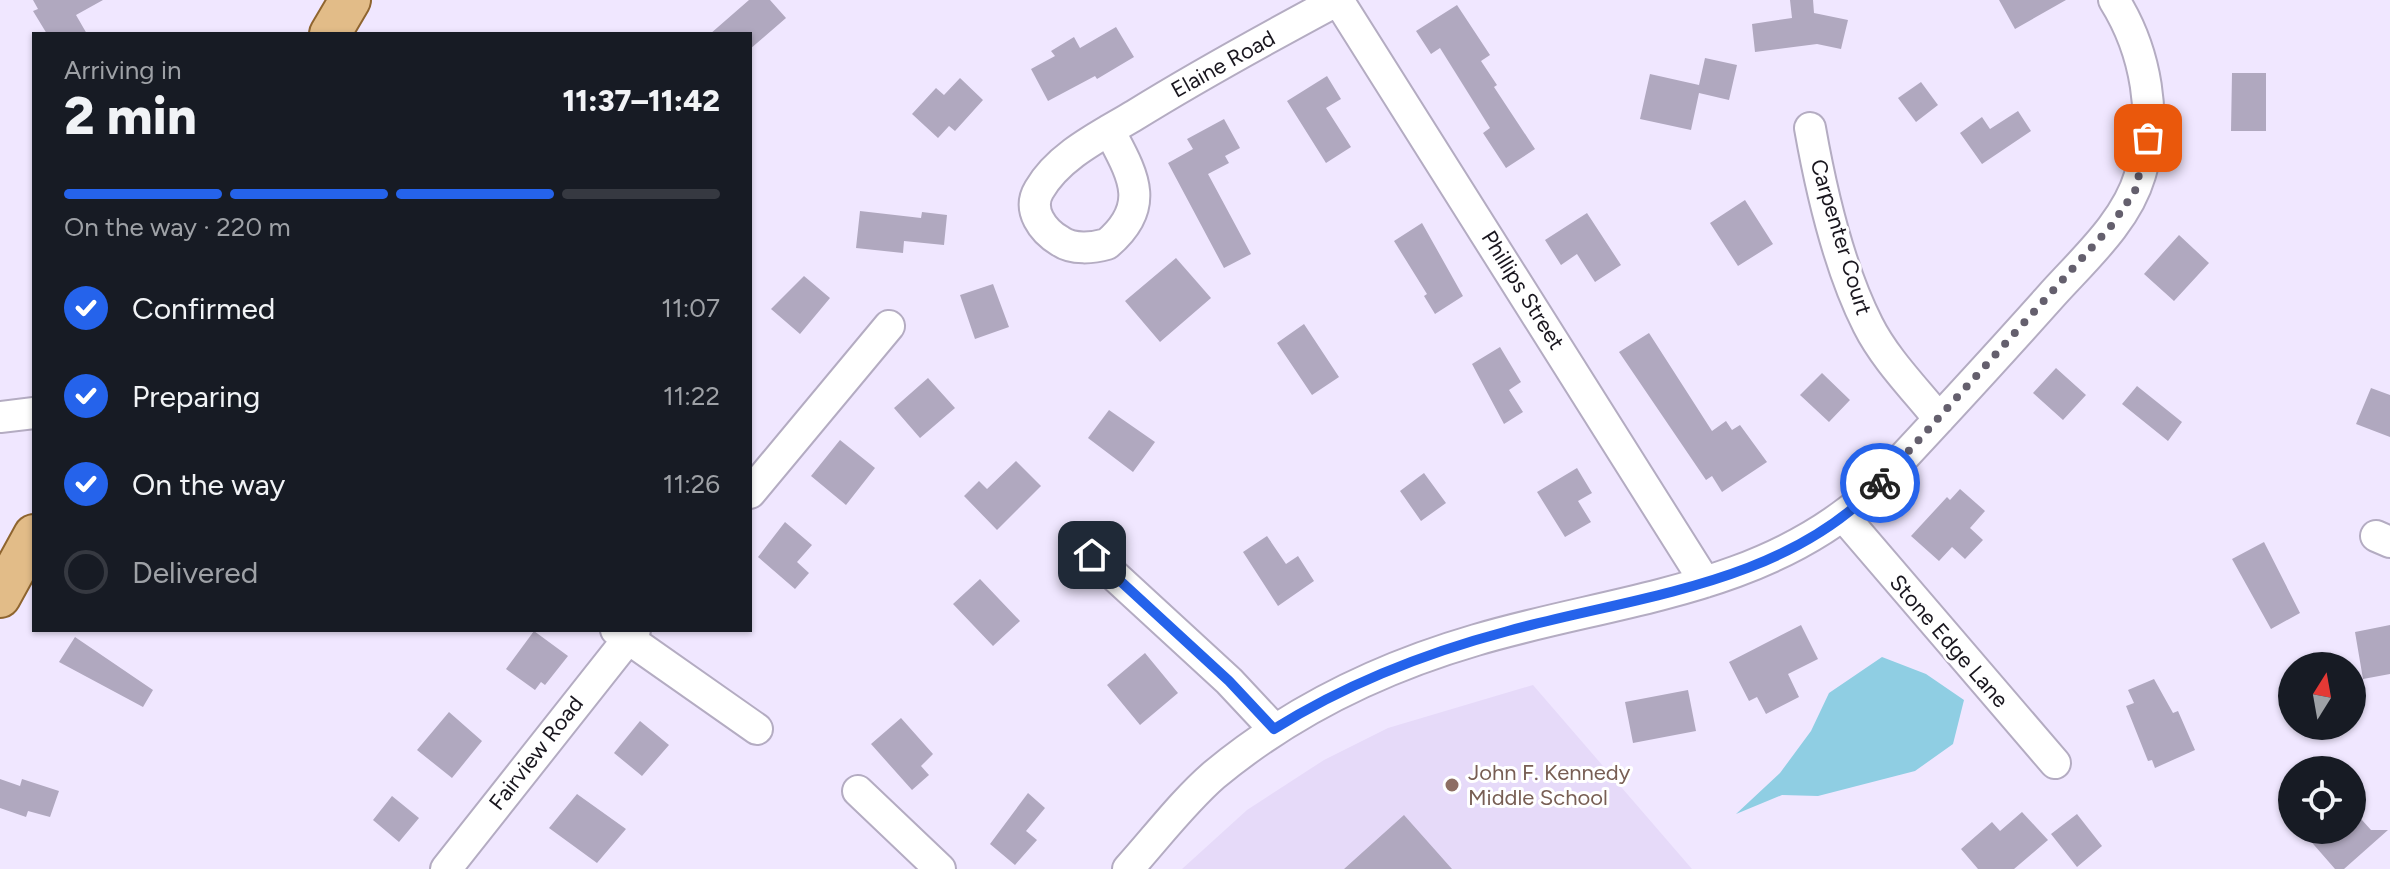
<!DOCTYPE html>
<html lang="en">
<head>
<meta charset="utf-8">
<style>
	body { margin:0; font-family:Figtree,sans-serif; background:#20242c; color:#f1f3f6; height:100vh; display:flex; flex-direction:column; font-size:30px; white-space:nowrap }
	* { box-sizing:border-box; margin:0 }
	p { font-size:26px; color:#9ea1a6 }
	.icon { flex:none; width:44px; height:44px; fill:none; stroke:currentColor; stroke-width:2; stroke-linecap:round; stroke-linejoin:round }
	.map { position:relative; flex:1; overflow:hidden }
	.side { position:absolute; left:32px; top:32px; width:720px; height:600px; display:flex; flex-direction:column; background:#171b24; border-radius:0px; box-shadow:0 2px 6px #0004 }
	.side>* { flex:none }
	.needle { width:52px; rotate:11deg }
	.buttons { position:absolute; left:2278px; top:652px; display:grid; gap:16px }
	.buttons a { display:grid; place-items:center; width:88px; height:88px; border-radius:50%; background:#171b24; box-shadow:0 2px 6px #0004; font-size:40px }
	.pin { position:absolute; display:grid; place-items:center; width:68px; height:68px; color:#fff; margin:-34px; border-radius:16px; box-shadow:0 4px 12px #0006 }
	.courier { position:absolute; display:grid; place-items:center; width:80px; height:80px; margin:-40px; border:6px solid #2563eb; border-radius:50%; background:#fff; color:#222; box-shadow:0 2px 10px #0007 }
	.head em { font-style:normal; font-weight:800 }
	.head div { display:flex; flex-direction:column-reverse }
	.head { display:flex; align-items:center; justify-content:space-between; height:136px; padding:0 32px }
	h1 { font-size:52px; font-weight:800; line-height:60px }
	.bar { display:grid; grid-template-columns:repeat(4,1fr); gap:12px 8px; align-content:center; height:96px; padding:0 32px }
	.bar i { height:10px; border-radius:6px; background:#363941 }
	.bar .active { background:#2563eb }
	.bar p { grid-column:span 4 }
	ol { padding:0 32px; list-style:none }
	li { display:flex; align-items:center; gap:24px; height:88px }
	li p { margin-inline-start:auto }
	li .icon { padding:8px; border-radius:50%; background:#2563eb; color:#fff; stroke-width:4 }
	li:last-child { color:#9ea1a6 }
	li i { width:44px; height:44px; border:4px solid #363941; border-radius:50% }
	.map>svg:first-child { display:block }
	.built { fill:#e6daf9 }
	.water { fill:#8fcee3 }
	.building { fill:#b0a8bf }
	.lines { fill:none; stroke-linecap:round; stroke-linejoin:round }
	.minor-casing { stroke:#b4acc2; stroke-width:34 }
	.major-casing { stroke:#8f652f; stroke-width:44 }
	.minor { stroke:#fff; stroke-width:30 }
	.major { stroke:#e2bc88; stroke-width:40 }
	.done { stroke:#645f6d; stroke-width:8; stroke-dasharray:0 14.4 }
	.route { stroke:#2563eb; stroke-width:10 }
	.education-dot { fill:#8d6e63; stroke:#fff; stroke-width:3 }
	.labels { text-anchor:middle; dominant-baseline:central; stroke-width:6; stroke-linejoin:round; paint-order:stroke }
	.street-label { font-size:22px; fill:#19161e; stroke:#fff }
	.education-label { font-size:22px; fill:#785e54; stroke:#fff; text-anchor:start }
</style>
</head>
<body>
<div class="map">
<svg width="2390" height="869" viewBox="0 0 2390 869">
	<rect width="100%" height="100%" fill="#f0e7ff"/>
	<!-- built -->
	<path class="built" d="M1533 685 1692 869H1182L1247 810 1324 760 1388 728Z"/>
	<!-- water -->
	<path class="water" d="M1882 657 1926 674 1964 700 1953 744 1915 771 1818 796 1782 795 1736 814 1780 773 1811 731 1829 693Z"/>
	<!-- building -->
	<path class="building" d="M33 0H103L76 15 87 34H47L33 11 38 9Z
		M749 0H770L786 18 750 49V34H710Z
		M1790 0H1813L1814 13 1848 20 1841 49 1817 44 1755 52 1752 24 1792 18Z
		M1999 0H2066L2015 29Z
		M1457 5 1490 55 1481 61 1497 85 1494 87 1535 149 1506 168 1483 133 1490 128 1440 48 1431 54 1416 31Z
		M1116 27 1134 57 1097 79 1095 76 1048 101 1031 69 1055 56 1051 51 1074 37 1080 48Z
		M1705 58 1737 65 1729 100 1699 93 1691 130 1640 119 1650 74 1699 85Z
		M2232 73H2266V131H2231Z
		M1327 76 1341 99 1326 108 1351 147 1326 163 1287 101Z
		M960 78 983 100 955 131 949 126 938 138 912 114 936 88 944 95Z
		M1921 82 1938 105 1916 122 1898 98Z
		M2018 111 2031 131 1982 164 1960 133 1982 117 1990 129Z
		M1224 119 1240 148 1225 156 1229 163 1208 174 1251 254 1224 268 1168 163 1193 149 1187 139Z
		M1745 200 1773 244 1738 266 1710 223Z
		M860 211 921 218 922 212 947 215 944 245 904 241 903 253 856 248Z
		M1587 213 1621 265 1595 282 1577 254 1561 265 1545 240Z
		M1422 223 1463 296 1435 314 1424 296 1427 294 1394 241Z
		M2179 235 2209 263 2174 301 2144 274Z
		M1176 258 1211 298 1160 342 1125 301Z
		M804 276 830 298 800 334 771 309Z
		M993 284 1009 327 975 339 960 295Z
		M1304 324 1339 377 1312 395 1277 343Z
		M1649 333 1712 431 1726 421 1732 430 1740 425 1767 462 1722 492 1712 476 1706 480 1619 352Z
		M1500 347 1521 382 1509 390 1523 412 1504 424 1472 364Z
		M2056 368 2086 395 2063 420 2033 393Z
		M1822 373 1850 400 1829 422 1800 395Z
		M928 378 955 408 920 438 894 408Z
		M2137 386 2182 422 2168 441 2122 404Z
		M2371 388 2390 395V437L2356 424Z
		M1109 410 1155 442 1133 472 1088 438Z
		M840 440 875 468 846 505 811 476Z
		M1016 461 1041 486 997 530 964 496 979 481 987 489Z
		M1577 468 1592 493 1578 501 1591 522 1565 537 1537 492Z
		M1424 473 1446 503 1421 521 1400 491Z
		M1960 489 1985 511 1970 528 1983 540 1965 559 1952 547 1939 561 1911 536 1947 497 1950 500Z
		M785 522 812 545 797 562 809 573 795 589 758 557Z
		M1267 536 1286 564 1298 556 1314 581 1278 606 1243 552Z
		M2264 542 2300 613 2271 629 2232 559Z
		M980 579 1020 621 993 646 953 604Z
		M1801 625 1818 659 1788 674 1799 697 1766 714 1757 697 1749 701 1729 662Z
		M2390 625V674L2363 679 2355 632Z
		M534 631 568 656 545 685 541 682 535 690 506 669Z
		M75 637 153 690 143 707 59 662Z
		M1145 653 1178 693 1140 725 1107 685Z
		M2154 679 2173 713 2178 711 2195 750 2155 768 2152 760 2148 761 2126 706 2134 703 2128 690Z
		M1688 690 1696 731 1633 743 1625 702Z
		M449 712 482 741 452 778 417 750Z
		M901 718 933 754 921 766 929 775 912 790 871 744Z
		M640 721 669 745 642 776 614 753Z
		M0 779 20 786 22 779 59 791 50 817 28 811 26 817 0 808Z
		M1028 793 1045 808 1026 831 1037 840 1015 865 990 844Z
		M577 794 626 829 597 863 549 828Z
		M392 796 419 818 399 842 373 820Z
		M2352 809 2371 830H2388L2344 869H2335L2301 830H2352Z
		M2022 812 2048 840 2014 869H1978L1961 849 1992 822 2000 831Z
		M2077 814 2102 846 2077 867 2051 834Z
		M1404 815 1452 869H1344Z"/>
	<g class="lines">
		<defs>
			<path id="minor" d="M1810 128C1821 190 1839 268 1868 325 1885 359 1915 389 1939 419
				M1109 130C1132 174 1153 205 1107 244 1093 248 1073 250 1060 241 1043 231 1027 210 1039 190 1059 155 1102 135 1135 115 1201 74 1269 37 1338 0L1705 582
				M0 417 34 413
				M750 493 889 326
				M1844 517 2055 763
				M2376 536 2390 542
				M1092 555 1229 681 1274 729
				M616 630 757 729
				M858 791 940 869
				M446 869 635 630
				M1128 869C1156 838 1183 802 1214 775 1291 711 1380 668 1476 640 1610 600 1761 592 1869 494 1930 429 1991 363 2050 297 2082 261 2126 223 2140 175 2158 118 2146 51 2114 0"/>
			<path id="major" d="M330 34 350 0
				M0 597 34 535"/>
		</defs>
		<!-- minor casing -->
		<use href="#minor" class="minor-casing"/>
		<!-- major casing -->
		<use href="#major" class="major-casing"/>
		<!-- minor -->
		<use href="#minor" class="minor"/>
		<!-- major -->
		<use href="#major" class="major"/>
	</g>
	<g class="lines">
		<!-- done -->
		<path class="done" d="M1880 483 2111 226 2135 191 2148 138"/>
		<!-- route -->
		<path class="route" d="M1092 555 1229 681 1274 729C1346 684 1425 653 1508 631 1635 596 1785 585 1880 483"/>
	</g>
	<!-- markers -->
	<circle class="education-dot" cx="1452" cy="785" r="8"/>
	<g class="labels">
		<!-- street labels -->
		<g class="street-label">
			<text transform="translate(1223 64) rotate(-29)">Elaine Road</text>
			<text transform="translate(1841 237) rotate(73)">Carpenter Court</text>
			<text transform="translate(1523 290) rotate(58)">Phillips Street</text>
			<text transform="translate(1949 641) rotate(49)">Stone Edge Lane</text>
			<text transform="translate(536 753) rotate(-52)">Fairview Road</text>
		</g>
		<!-- education labels -->
		<g class="education-label">
			<text x="1468" y="772">John F. Kennedy<tspan x="1468" dy="25">Middle School</tspan></text>
		</g>
	</g>
</svg>
<div class="buttons">
<a><svg class="needle" viewBox="-14 -14 28 28"><path d="M0-13l5 13h-10z" fill="#e53935"/><path d="M0 13l5-13h-10z" fill="#9ea1a6"/></svg></a>
<a><svg class="icon" aria-label="locate" viewBox="0 0 24 24"><circle cx="12" cy="12" r="6"/><path d="M12 2v4M12 18v4M2 12h4M18 12h4"/></svg></a>
</div>
<div class="pin" style="left:2148px;top:138px;background:#ea580c"><svg class="icon" aria-label="bag" viewBox="0 0 24 24"><path d="M5 8h14l-1 12H6zM9 8a3 3 0 0 1 6 0"/></svg></div>
<div class="pin" style="left:1092px;top:555px;background:#1f2937"><svg class="icon" aria-label="home" viewBox="0 0 24 24"><path d="M3 11l9-7 9 7M6 9v11h12V9"/></svg></div>
<div class="courier" style="left:1880px;top:483px"><svg class="icon" aria-label="bike" viewBox="0 0 24 24"><circle cx="6" cy="16" r="4"/><circle cx="18" cy="16" r="4"/><path d="M6 16l4-8h5l3 8M10 8l3 8H6M13 5h3"/></svg></div>
<section class="side">
<div class="head"><div><h1>2 min</h1><p>Arriving in</p></div><em>11:37–11:42</em></div>
<div class="bar"><i class="active"></i><i class="active"></i><i class="active"></i><i></i><p>On the way · 220 m</p></div>
<ol>
<li><svg class="icon" aria-label="check" viewBox="0 0 24 24"><path d="M5 12l5 5 9-10"/></svg>Confirmed<p>11:07</p></li>
<li><svg class="icon" aria-label="check" viewBox="0 0 24 24"><path d="M5 12l5 5 9-10"/></svg>Preparing<p>11:22</p></li>
<li><svg class="icon" aria-label="check" viewBox="0 0 24 24"><path d="M5 12l5 5 9-10"/></svg>On the way<p>11:26</p></li>
<li><i></i>Delivered</li>
</ol>
</section>
</div>
</body>
</html>
